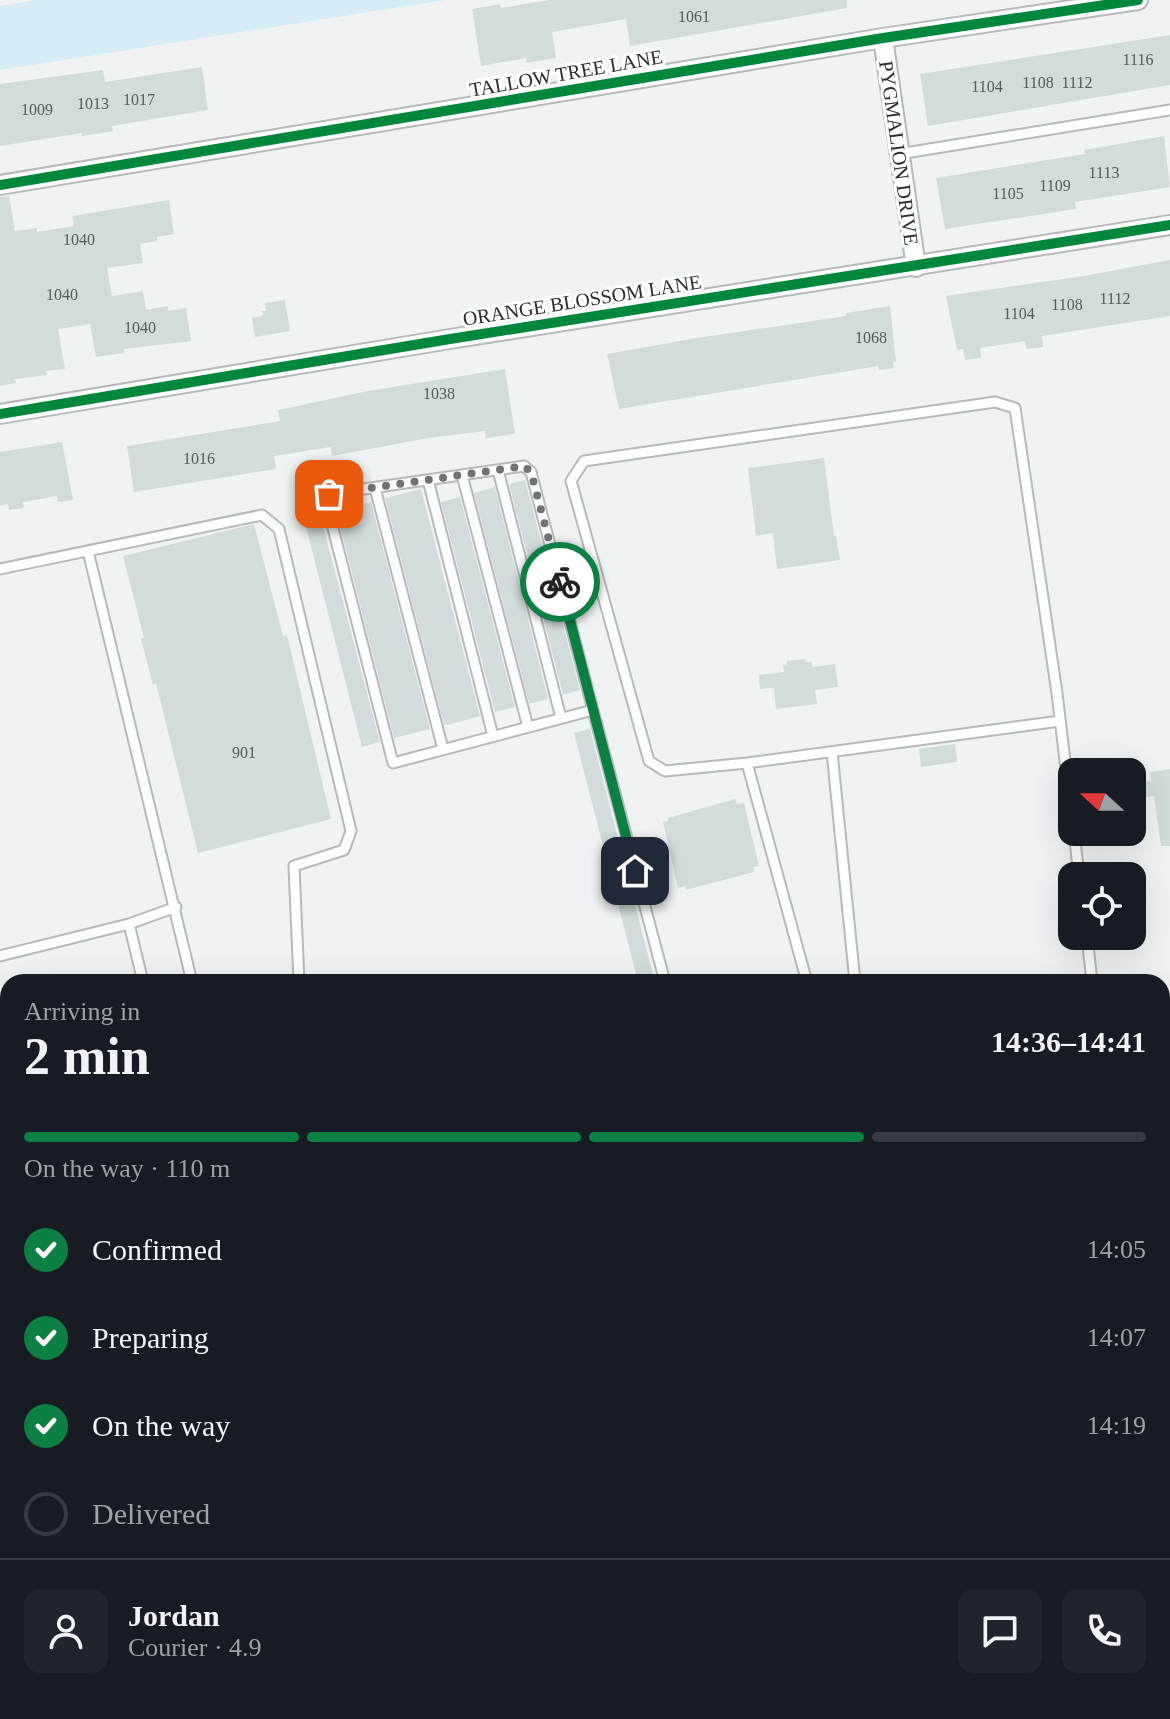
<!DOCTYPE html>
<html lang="en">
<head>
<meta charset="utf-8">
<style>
	body { margin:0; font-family:"Times New Roman",serif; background:#20242c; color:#f1f3f6; height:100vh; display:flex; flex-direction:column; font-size:30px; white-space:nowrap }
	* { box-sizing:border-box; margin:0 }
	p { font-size:26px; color:#9ea1a6 }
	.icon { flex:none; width:44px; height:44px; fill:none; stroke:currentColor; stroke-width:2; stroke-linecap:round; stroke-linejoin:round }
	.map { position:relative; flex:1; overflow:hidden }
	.panel { position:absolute; left:0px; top:974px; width:1170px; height:746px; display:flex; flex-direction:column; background:#171b24; border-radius:24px 24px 0 0; box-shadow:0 8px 32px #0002 }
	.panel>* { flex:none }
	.needle { width:52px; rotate:291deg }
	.buttons { position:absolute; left:1058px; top:758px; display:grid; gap:16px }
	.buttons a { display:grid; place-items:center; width:88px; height:88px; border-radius:16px; background:#171b24; box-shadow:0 8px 32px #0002; font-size:40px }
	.pin { position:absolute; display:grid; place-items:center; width:68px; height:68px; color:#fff; margin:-34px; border-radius:16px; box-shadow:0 4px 12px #0006 }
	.courier { position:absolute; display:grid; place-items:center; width:80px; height:80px; margin:-40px; border:6px solid #0b8043; border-radius:50%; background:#fff; color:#222; box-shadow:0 2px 10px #0007 }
	.overview em { font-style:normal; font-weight:700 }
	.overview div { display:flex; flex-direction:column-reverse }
	.overview { display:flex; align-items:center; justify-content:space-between; height:136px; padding:0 24px }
	h1 { font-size:52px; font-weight:700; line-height:60px }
	.bar { display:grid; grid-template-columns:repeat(4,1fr); gap:12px 8px; align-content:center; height:96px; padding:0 24px }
	.bar i { height:10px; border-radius:6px; background:#363941 }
	.bar .on { background:#0b8043 }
	.bar p { grid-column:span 4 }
	.line { display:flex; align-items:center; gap:20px; padding:0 24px; border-top:2px solid #363941 }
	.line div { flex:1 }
	.round { display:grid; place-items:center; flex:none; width:84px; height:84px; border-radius:16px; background:#20242c }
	ol { padding:0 24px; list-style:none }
	li { display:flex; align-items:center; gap:24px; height:88px }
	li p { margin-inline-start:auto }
	li .icon { padding:8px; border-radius:50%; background:#0b8043; color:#fff; stroke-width:4 }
	li:last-child { color:#9ea1a6 }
	li i { width:44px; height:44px; border:4px solid #363941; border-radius:50% }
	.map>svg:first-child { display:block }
	.green { fill:#d5ebf5 }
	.building { fill:#d3dcdc }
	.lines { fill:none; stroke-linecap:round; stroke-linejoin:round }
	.service-casing { stroke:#b7b9ba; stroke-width:13 }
	.minor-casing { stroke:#b7b9ba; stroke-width:22 }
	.tertiary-casing { stroke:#b7b9ba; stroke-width:28 }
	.service { stroke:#fdfdfd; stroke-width:9 }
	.minor { stroke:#fdfdfd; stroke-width:18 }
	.tertiary { stroke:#fdfdfd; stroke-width:24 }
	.cycleway-casing { stroke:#fff; stroke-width:15 }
	.cycleway { stroke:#00873e; stroke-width:10 }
	.done { stroke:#707273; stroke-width:8; stroke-dasharray:0 14.4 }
	.route { stroke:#0b8043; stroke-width:10 }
	.labels { text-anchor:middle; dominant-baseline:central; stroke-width:6; stroke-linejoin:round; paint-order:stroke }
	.number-label { font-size:16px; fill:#565a5a }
	.street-label { font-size:20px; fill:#2b2d2e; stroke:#fff }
</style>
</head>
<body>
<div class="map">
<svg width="1170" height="1719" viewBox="0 0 1170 1719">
	<rect width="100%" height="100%" fill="#f0f3f4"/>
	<!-- green -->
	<path class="green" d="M36 0H445L0 70V6Z"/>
	<!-- building -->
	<path class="building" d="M550 0H847V8L630 46 626 19 552 32 556 58 526 63V58L481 66 472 9 500 4 501 8Z
		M1170 35V85L928 126 920 74Z
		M202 67 208 110 112 126 113 131 82 136V133L0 146V84L103 70 105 82Z
		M1164 136 1170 187 1075 202 1076 209 945 229 936 178 1085 154 1084 150Z
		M9 196 15 231 37 228V232L74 226 72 216 169 200 174 234 157 237V241L140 244 143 263 107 268 112 296 143 291 146 310 168 306V311L186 308 191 341 124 349V353L96 357 90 324 58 329 65 369 46 371 47 375 15 379 16 383 0 386V197Z
		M1170 260V316L1042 336 1043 347 1026 349 1025 341 980 348 981 358 965 360 963 349 957 350 946 296 1084 276Z
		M285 300 290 331 255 337 252 318 263 316 262 311H266L265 303Z
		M890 306 896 362H893L894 368 879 370 878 366 619 409 607 354 697 338 846 316V313Z
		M505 369 515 434 486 438 485 431 429 438 332 456 331 447 274 456 276 469 134 492 127 446 280 421 278 410 368 391Z
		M62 442 73 500 58 502 57 496 23 502 24 508 9 510 8 504 0 506V452Z
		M824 458 834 536H836L840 560 777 569 773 533 756 536 748 468Z
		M525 480 580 690 563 695 509 484Z
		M495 487 548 699 532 703H529L474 493Z
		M421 489 480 716 447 725H444L385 498Z
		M460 497 515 707 495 712 441 502Z
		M371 502 430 729 394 738 336 511Z
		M318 507 380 742 362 747 302 511Z
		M254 524 283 636 287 635 331 819 198 853 156 683 153 685 141 639 144 638 123 556Z
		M805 659 806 662H812V667L835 664 838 687 815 690 817 704 776 709 774 688 760 689 759 675 784 672 783 665 787 664V661Z
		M590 729 655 982H638L574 733Z
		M955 744 957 762 921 767 919 749Z
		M1170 769V846H1161L1154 796 1145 797 1143 782 1151 781 1150 772Z
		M735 799 737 804 744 803 759 866 753 867 754 872 686 890 685 886 678 888 663 822 668 821V818Z"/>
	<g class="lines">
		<defs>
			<path id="service" d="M899 154 1170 110
				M498 470 561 718
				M462 475 528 727
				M428 480 493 736
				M375 488 443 749
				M88 551 192 982
				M0 569 262 515 279 529 351 831 344 850 294 866 299 982
				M593 710 531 472 524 466 329 494 326 501 393 763 593 710 665 982
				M1060 721 747 763 665 771 649 761 571 481 584 461 995 402 1015 408 1057 693 1072 820
				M832 752 855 982
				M747 763 807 982
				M1074 832 1079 876
				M129 924 176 907
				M1087 936 1092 982
				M0 956 129 924 143 982
				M1162 1260 1170 1259
				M0 1353 8 1352
				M1162 1376H1170
				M0 1396 8 1394
				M0 1410 7 1415
				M1162 1491 1170 1490
				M0 1492 4 1533
				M0 1533H4L8 1570
				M472 1712V1719
				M0 1718 66 1712
				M331 1719 387 1712"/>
			<path id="minor" d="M883 38 916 267
				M0 185 883 38 1138 0
				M0 414 450 339 1170 225
				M1162 1703 1170 1702
				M841 1712V1719
				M1020 1719 1081 1712"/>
			<path id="tertiary" d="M1162 1099 1170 1097
				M1162 1149 1170 1148
				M0 1265 8 1264
				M0 1308 8 1307"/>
		</defs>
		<!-- service casing -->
		<use href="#service" class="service-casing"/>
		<!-- minor casing -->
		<use href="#minor" class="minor-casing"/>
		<!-- tertiary casing -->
		<use href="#tertiary" class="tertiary-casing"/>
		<!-- service -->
		<use href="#service" class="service"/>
		<!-- minor -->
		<use href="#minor" class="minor"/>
		<!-- tertiary -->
		<use href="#tertiary" class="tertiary"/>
		<defs>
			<path id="cycleway" d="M0 185 883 38 1138 0
				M0 414 450 339 1170 225"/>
		</defs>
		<!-- cycleway casing -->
		<use href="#cycleway" class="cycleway-casing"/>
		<!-- cycleway -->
		<use href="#cycleway" class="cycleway"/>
	</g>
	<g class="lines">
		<!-- done -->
		<path class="done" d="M329 494 524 466 531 472 560 582"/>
		<!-- route -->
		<path class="route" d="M560 582 635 871"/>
	</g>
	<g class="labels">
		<!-- number labels -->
		<g class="number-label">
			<text x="694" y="16">1061</text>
			<text x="1138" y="59">1116</text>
			<text x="1038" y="82">1108</text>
			<text x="1077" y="82">1112</text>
			<text x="987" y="86">1104</text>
			<text x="139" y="99">1017</text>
			<text x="93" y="103">1013</text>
			<text x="37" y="109">1009</text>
			<text x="1104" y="172">1113</text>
			<text x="1055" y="185">1109</text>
			<text x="1008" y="193">1105</text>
			<text x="79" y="239">1040</text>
			<text x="62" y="294">1040</text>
			<text x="1115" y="298">1112</text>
			<text x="1067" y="304">1108</text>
			<text x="1019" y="313">1104</text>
			<text x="140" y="327">1040</text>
			<text x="871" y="337">1068</text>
			<text x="439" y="393">1038</text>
			<text x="199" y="458">1016</text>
			<text x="244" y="752">901</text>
		</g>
		<!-- street labels -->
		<g class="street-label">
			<text transform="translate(566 73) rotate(-10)">TALLOW TREE LANE</text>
			<text transform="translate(899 153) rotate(82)">PYGMALION DRIVE</text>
			<text transform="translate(582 300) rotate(-9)">ORANGE BLOSSOM LANE</text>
		</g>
	</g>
</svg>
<div class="buttons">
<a><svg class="needle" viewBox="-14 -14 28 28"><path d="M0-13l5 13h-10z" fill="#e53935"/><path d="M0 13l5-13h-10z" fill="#9ea1a6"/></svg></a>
<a><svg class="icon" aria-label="locate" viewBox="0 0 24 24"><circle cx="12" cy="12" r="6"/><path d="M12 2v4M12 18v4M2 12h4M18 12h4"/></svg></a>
</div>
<div class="pin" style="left:329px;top:494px;background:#ea580c"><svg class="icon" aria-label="bag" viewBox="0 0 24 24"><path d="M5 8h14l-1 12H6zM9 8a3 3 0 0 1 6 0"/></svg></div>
<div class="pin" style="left:635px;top:871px;background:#1f2937"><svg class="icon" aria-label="home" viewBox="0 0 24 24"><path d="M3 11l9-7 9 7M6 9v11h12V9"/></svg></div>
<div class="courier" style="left:560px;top:582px"><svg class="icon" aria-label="bike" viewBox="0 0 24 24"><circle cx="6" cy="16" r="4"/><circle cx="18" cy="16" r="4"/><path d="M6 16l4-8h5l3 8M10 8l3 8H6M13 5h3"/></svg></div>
<section class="panel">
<div class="overview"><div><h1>2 min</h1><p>Arriving in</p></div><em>14:36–14:41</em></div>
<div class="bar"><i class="on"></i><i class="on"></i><i class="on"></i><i></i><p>On the way · 110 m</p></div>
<ol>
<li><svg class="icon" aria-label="check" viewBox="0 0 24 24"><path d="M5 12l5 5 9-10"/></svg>Confirmed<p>14:05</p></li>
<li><svg class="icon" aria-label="check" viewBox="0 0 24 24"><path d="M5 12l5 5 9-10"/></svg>Preparing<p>14:07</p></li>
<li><svg class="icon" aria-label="check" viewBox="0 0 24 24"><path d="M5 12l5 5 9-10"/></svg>On the way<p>14:19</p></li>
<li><i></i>Delivered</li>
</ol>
<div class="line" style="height:144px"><a class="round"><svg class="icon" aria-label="person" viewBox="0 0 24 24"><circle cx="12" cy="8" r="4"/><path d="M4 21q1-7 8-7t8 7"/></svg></a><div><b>Jordan</b><p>Courier · 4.9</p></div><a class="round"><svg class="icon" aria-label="chat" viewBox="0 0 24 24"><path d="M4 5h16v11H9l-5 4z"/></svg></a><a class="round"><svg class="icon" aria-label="phone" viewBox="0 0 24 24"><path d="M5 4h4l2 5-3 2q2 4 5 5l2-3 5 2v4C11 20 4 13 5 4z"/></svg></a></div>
</section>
</div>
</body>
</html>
